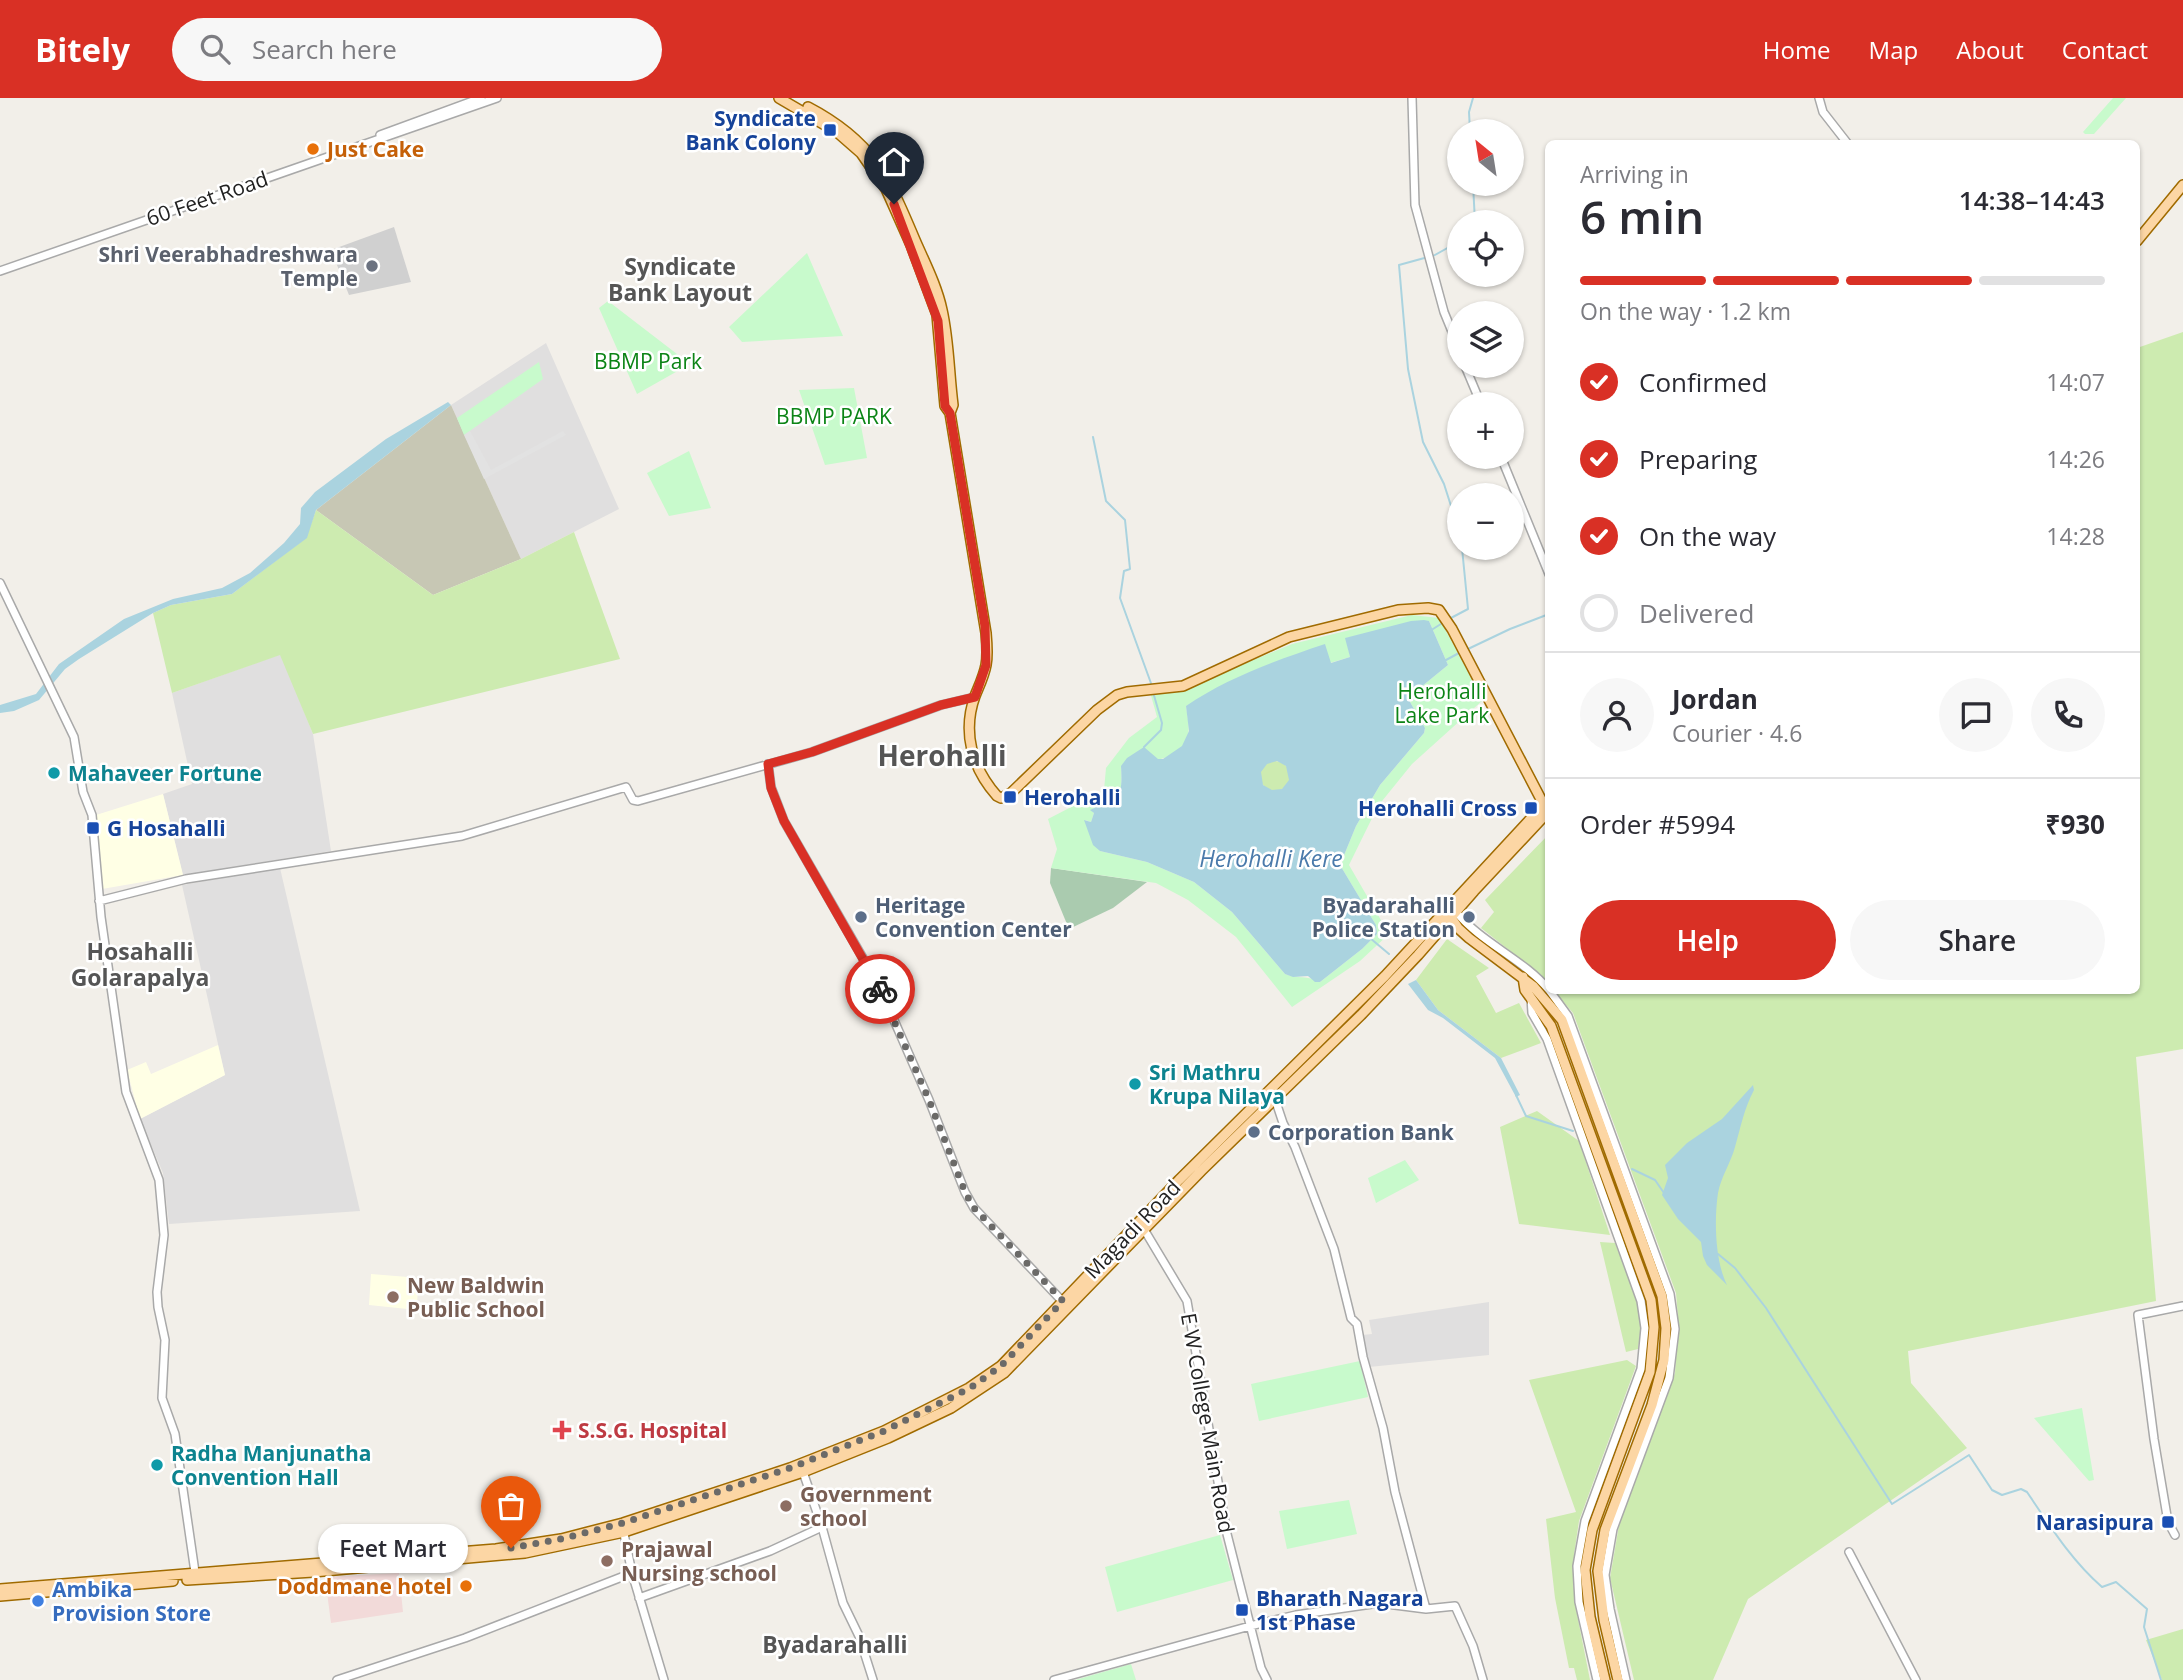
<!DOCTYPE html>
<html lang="en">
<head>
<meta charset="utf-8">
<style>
	body { margin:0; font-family:"Open Sans",sans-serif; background:#f7f7f7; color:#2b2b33; height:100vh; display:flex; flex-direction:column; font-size:26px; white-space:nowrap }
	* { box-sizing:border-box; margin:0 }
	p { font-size:23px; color:#7c7c81 }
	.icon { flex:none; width:38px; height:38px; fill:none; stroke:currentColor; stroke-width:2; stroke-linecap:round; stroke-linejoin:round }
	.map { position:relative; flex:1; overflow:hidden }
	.sheet { position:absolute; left:1545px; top:42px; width:595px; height:854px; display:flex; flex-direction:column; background:#fff; border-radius:10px; box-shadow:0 2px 5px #0004 }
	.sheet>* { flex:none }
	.needle { width:46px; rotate:330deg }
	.controls { position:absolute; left:1447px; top:21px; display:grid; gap:14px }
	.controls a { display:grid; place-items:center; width:77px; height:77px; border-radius:50%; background:#fff; box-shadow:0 2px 5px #0004; font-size:35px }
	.pin { position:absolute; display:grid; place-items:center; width:60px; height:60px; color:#fff; margin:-72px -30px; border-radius:50% 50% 50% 0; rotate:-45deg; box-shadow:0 0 7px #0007 }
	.pin .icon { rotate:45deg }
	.courier { position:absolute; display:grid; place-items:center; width:70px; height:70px; margin:-35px; border:5px solid #d93025; border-radius:50%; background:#fff; color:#222; box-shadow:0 2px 9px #0007 }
	.bubble { position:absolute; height:49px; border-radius:24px; background:#fff; box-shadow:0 2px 5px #0004; font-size:23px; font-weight:600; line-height:49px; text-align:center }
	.overview em { font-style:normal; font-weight:600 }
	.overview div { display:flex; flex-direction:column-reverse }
	.overview { display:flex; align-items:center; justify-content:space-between; height:119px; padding:0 35px }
	h1 { font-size:46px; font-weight:600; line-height:52px }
	.bar { display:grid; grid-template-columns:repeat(4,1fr); gap:10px 7px; align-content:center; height:84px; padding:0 35px }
	.bar i { height:9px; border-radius:5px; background:#e1e1e2 }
	.bar .current { background:#d93025 }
	.bar p { grid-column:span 4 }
	.line { display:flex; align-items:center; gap:18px; padding:0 35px; border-top:2px solid #e1e1e2 }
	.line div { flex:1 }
	.round { display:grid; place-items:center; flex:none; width:74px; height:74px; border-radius:37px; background:#f7f7f7 }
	ol { padding:0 35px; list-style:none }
	li { display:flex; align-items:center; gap:21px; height:77px }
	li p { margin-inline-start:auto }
	li .icon { padding:7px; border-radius:50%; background:#d93025; color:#fff; stroke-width:4 }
	li:last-child { color:#7c7c81 }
	li i { width:38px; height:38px; border:4px solid #e1e1e2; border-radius:50% }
	.action { display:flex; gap:14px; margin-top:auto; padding:14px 35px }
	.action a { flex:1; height:80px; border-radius:42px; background:#d93025; color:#fff; font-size:28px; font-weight:600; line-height:80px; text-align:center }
	.action a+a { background:#f7f7f7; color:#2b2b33 }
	header { display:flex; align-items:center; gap:42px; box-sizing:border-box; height:98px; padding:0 35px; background:#d93025; color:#fff }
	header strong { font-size:33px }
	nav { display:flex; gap:38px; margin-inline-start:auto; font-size:24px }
	.search { width:490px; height:63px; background:#f7f7f7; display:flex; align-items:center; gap:18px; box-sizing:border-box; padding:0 24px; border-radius:38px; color:#7c7c81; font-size:26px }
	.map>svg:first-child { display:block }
	.residential { fill:#e0dfdf }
	.commercial { fill:#f2dad9 }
	.education { fill:#ffffe5 }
	.religious { fill:#d0d0d0 }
	.construction { fill:#c7c7b4 }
	.grass { fill:#cdebb0 }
	.cemetery { fill:#aacbaf }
	.park { fill:#c8facc; fill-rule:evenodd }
	.parking { fill:#e2e2e2 }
	.water { fill:#aad3df; fill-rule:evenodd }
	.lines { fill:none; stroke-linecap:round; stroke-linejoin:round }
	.stream { stroke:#aad3df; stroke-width:2 }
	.minor-casing { stroke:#a9a9a9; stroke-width:10 }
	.major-casing { stroke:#a06b00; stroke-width:12 }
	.minor { stroke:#fff; stroke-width:7 }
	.major { stroke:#fcd6a4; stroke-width:9 }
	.done { stroke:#6b6a68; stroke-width:7; stroke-dasharray:0 12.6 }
	.route { stroke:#d93025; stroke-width:9 }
	.transit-dot { fill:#1a4fb4; stroke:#fff; stroke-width:2.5 }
	.food-dot { fill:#e8710a; stroke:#fff; stroke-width:2.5 }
	.worship-dot { fill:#6b7280; stroke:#fff; stroke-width:2.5 }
	.culture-dot { fill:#0f9aa8; stroke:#fff; stroke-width:2.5 }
	.service-dot { fill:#5c6f8a; stroke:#fff; stroke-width:2.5 }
	.education-dot { fill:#8d6e63; stroke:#fff; stroke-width:2.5 }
	.health-dot { fill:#e0444e; stroke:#fff; stroke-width:2.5 }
	.shop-dot { fill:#3f7fe0; stroke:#fff; stroke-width:2.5 }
	.labels { text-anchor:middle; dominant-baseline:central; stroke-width:5; stroke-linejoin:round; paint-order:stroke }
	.transit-label { font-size:21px; font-weight:bold; fill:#164399; stroke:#fff; text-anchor:end }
	.food-label { font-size:21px; font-weight:bold; fill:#c56008; stroke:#fff; text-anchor:start }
	.street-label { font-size:21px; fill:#222; stroke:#fff }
	.worship-label { font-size:21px; font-weight:bold; fill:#5b616d; stroke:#fff; text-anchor:end }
	.park-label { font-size:21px; fill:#0c8416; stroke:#fff }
	.culture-label { font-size:21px; font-weight:bold; fill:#0d838f; stroke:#fff; text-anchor:start }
	.service-label { font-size:21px; font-weight:bold; fill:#4e5e75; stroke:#fff; text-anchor:start }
	.education-label { font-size:21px; font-weight:bold; fill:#785e54; stroke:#fff; text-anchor:start }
	.health-label { font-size:21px; font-weight:bold; fill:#be3a42; stroke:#fff; text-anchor:start }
	.shop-label { font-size:21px; font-weight:bold; fill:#366cbe; stroke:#fff; text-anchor:start }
	.neighbourhood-label { font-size:23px; font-weight:bold; fill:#555; stroke:#fff }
	.water-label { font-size:23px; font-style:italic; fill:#4a7aab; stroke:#fff }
	.district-label { font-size:28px; font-weight:bold; fill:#555; stroke:#fff }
</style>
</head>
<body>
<header>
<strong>Bitely</strong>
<div class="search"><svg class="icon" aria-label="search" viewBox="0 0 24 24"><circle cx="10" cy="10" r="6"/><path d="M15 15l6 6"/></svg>Search here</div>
<nav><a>Home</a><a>Map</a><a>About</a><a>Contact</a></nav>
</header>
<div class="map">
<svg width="2183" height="1582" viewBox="0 0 2183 1582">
	<rect width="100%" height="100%" fill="#f2efe9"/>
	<!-- residential -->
	<path class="residential" d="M546 245 619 411 521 461 451 307Z
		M281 556 313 636 331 753 183 777 163 696 192 686 172 595Z
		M280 770 360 1113 169 1126 163 1075 140 1021 225 977 182 787Z
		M1489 1204V1257L1369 1269 1362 1237 1372 1236 1369 1222Z"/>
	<!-- commercial -->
	<path class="commercial" d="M399 1475 403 1514 331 1525 325 1479Z"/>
	<!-- education -->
	<path class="education" d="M163 696 183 777 102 791 96 717Z
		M218 947 225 977 140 1021 127 972 146 964 151 976Z
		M371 1176 408 1179 418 1182 417 1212 369 1207Z"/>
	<!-- religious -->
	<path class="religious" d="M394 129 411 184 349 197 331 152Z"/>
	<!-- construction -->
	<path class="construction" d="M451 307 521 461 433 497 316 412Z"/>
	<!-- grass -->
	<path class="grass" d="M2183 234V951L2136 959 2156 1203 1908 1253 1911 1285 1967 1350 1748 1501 1713 1582H1634L1610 1480 1619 1427 1675 1275 1678 1220 1676 1195 1573 915 1554 893 2137 892V250Z
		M316 412 433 497 521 461 574 434 620 561 313 636 280 557 172 595 153 515 171 507 232 496 306 440Z
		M1260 678a15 15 0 1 1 30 0a15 15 0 1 1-30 0Z
		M1549 736V886L1543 879 1481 830 1494 814 1485 802Z
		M1447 841 1489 870 1476 878 1496 915 1519 905 1541 945 1501 960 1438 912 1416 882Z
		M1537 1013 1579 1043 1610 1137 1519 1126 1500 1029Z
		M1600 1144 1615 1145 1637 1202 1641 1229 1638 1251 1626 1254Z
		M1627 1262 1636 1268 1579 1423 1574 1457 1573 1484 1577 1516 1590 1582H1577L1574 1570H1569L1555 1500 1546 1421 1576 1414 1529 1282Z
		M2183 1531V1582H2162L2146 1542Z"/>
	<!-- cemetery -->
	<path class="cemetery" d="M1051 770 1147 784 1113 810 1069 831 1050 785Z"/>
	<!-- park -->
	<path class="park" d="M2113 0H2126L2094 36H2085L2083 34Z
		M807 155 843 238 742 244 729 229Z
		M608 203 690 266 637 296 599 210Z
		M539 264 543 281 464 337 457 320Z
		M854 290 867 360 825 367 799 292Z
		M689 353 711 410 669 418 647 375Z
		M1412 517 1439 520 1483 602 1412 666 1378 708 1349 767 1389 836 1360 863 1292 909 1236 839 1188 802 1156 785 1051 770 1057 751 1048 721 1104 692 1106 670 1129 640 1157 619 1150 594H1177L1292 546ZM1429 523 1448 567 1421 589 1408 595 1410 604 1425 630 1424 635 1380 687 1356 728 1340 767 1376 827 1377 836 1362 851 1320 884C1307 877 1298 881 1285 876L1232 814 1194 784 1147 764 1100 753 1085 722 1091 724 1094 715 1091 712C1119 698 1123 702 1121 668 1143 664 1183 664 1188 637 1190 628 1187 617 1186 608L1350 559 1346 540Z
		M1405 1062 1419 1082 1376 1105 1368 1080Z
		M1360 1263 1368 1299 1259 1323 1251 1286Z
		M2082 1310 2094 1382 2089 1383 2034 1320Z
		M1349 1402 1357 1436 1287 1451 1279 1413Z
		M1220 1437 1233 1482 1117 1514 1105 1469Z
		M1131 1566 1136 1582H1075Z"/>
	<!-- parking -->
	<path class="parking" d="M470 333 491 372 563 333 566 337 484 381 464 337Z"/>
	<!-- water -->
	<path class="water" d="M448 304 451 307 316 412 307 440 232 496 171 507 153 515 79 561 65 571 39 602 14 613 0 615V607L36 596 59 566 124 521 173 501 222 490 250 475 284 445 300 426 301 410 315 394 386 341Z
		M1424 522 1429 523 1448 567 1421 589 1408 596 1410 604 1425 630 1424 635 1380 687 1356 728 1340 767 1376 827 1377 836 1362 851 1320 884H1315L1308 878 1293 879 1285 876 1232 814 1194 784 1147 764 1100 753 1093 747 1084 722 1091 724 1094 715 1090 712C1119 698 1123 702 1121 668L1127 660 1144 649 1158 661H1163L1182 648 1189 633 1186 608C1227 580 1277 562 1325 546L1331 565 1350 559 1345 540 1411 523ZM1277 663 1286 668 1289 682 1282 691 1272 692 1263 687 1261 674 1267 666Z
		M1416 882 1438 912 1501 960 1520 997 1516 999 1495 960 1443 920 1428 912 1408 886Z
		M1753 987 1754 992C1744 1011 1741 1028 1735 1049 1731 1064 1721 1079 1718 1095 1714 1122 1715 1163 1727 1187L1707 1167 1703 1158 1701 1144 1678 1121 1662 1097 1668 1080 1665 1067 1687 1045 1722 1021Z"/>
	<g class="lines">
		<!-- stream -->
		<path class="stream" d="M1470 33 1469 14 1473 0
			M1473 86 1475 124
			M1433 158 1460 143
			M1428 159 1399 167 1408 271 1423 344 1444 386 1460 436
			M1093 339 1106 403 1125 422 1130 471 1124 473 1120 500 1152 588
			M1449 521 1468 511 1462 450
			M1433 531 1444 524
			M1468 551 1510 531 1549 516
			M1446 562 1459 555
			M1144 649 1161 632 1162 625 1153 594
			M1370 840 1389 856
			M1516 997 1526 1018 1573 1033
			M1632 1071 1655 1082 1664 1095
			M1718 1156 1735 1170 1766 1210 1892 1406 1969 1357 1992 1392 2002 1397 2021 1391 2027 1394C2050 1428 2071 1462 2102 1489L2116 1484 2147 1511 2144 1529 2161 1582"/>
		<defs>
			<path id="minor" d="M1412 0 1415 107 1444 214 1460 253
				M1819 0 1823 14 1848 46
				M380 37 481 0
				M0 173 497 0
				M1465 268 1481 306
				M1501 359 1549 476
				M0 485 74 639 83 694 92 717 101 819 126 994 159 1082 164 1137 157 1194 158 1209 165 1242 162 1300 175 1336 196 1481
				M768 666 771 689 784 723 879 888 929 1002 965 1094 974 1110 1063 1204
				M99 803 186 781 462 738 626 689 633 702 638 703 812 654 941 607 975 599
				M1457 815C1483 846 1523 861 1549 892
				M1549 892 1568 918 1670 1196 1675 1231 1669 1280 1613 1431 1605 1477 1610 1511 1626 1582
				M1531 900 1532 915 1547 941 1641 1203 1645 1230 1641 1271 1585 1423 1577 1468 1579 1504 1597 1582
				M1274 998 1283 1025 1295 1049 1334 1151 1351 1220 1357 1226 1363 1259 1383 1330 1395 1394 1426 1511
				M1142 1128 1187 1203 1227 1436 1261 1570 1267 1582
				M822 1429 843 1505 859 1538 873 1582
				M623 1431 632 1475 664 1582
				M2175 1437 2168 1424 2154 1341 2138 1217 2183 1208
				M1849 1454 1916 1582
				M639 1500 770 1453 822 1429 803 1374
				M337 1582 465 1540 632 1475
				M1054 1582 1250 1528 1296 1517 1379 1505 1426 1511 1455 1508 1473 1548 1483 1582"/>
			<path id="major" d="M779 0 837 34 861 55 886 91 911 147 937 217 945 308 950 315 986 535C987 546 988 557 986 567 984 578 979 588 975 598 962 634 972 670 997 698L1001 700 1011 695 1097 612 1117 597 1127 594 1183 588 1289 539 1398 512 1428 510 1439 512 1452 531 1545 709
				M808 9C873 43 888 78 915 142 925 165 937 188 942 212 949 243 949 276 953 307L950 315
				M2137 143 2183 87
				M1450 818 1458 830 1469 840 1533 888 1562 922 1662 1198 1666 1230 1664 1262 1652 1307 1605 1432 1598 1473 1604 1522 1618 1582
				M1523 879 1525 892 1551 928 1651 1202 1654 1229 1650 1274 1592 1432 1585 1472 1590 1519 1605 1582
				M187 1482 313 1474 525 1455 624 1434 803 1374 888 1340 951 1310 1004 1275 1201 1073 1361 917 1418 857 1474 793 1549 713
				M0 1491 496 1451 561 1441 623 1425 790 1370 884 1333 969 1290 1001 1268 1179 1082 1385 878 1549 701
				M0 1498 173 1483"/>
		</defs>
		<!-- minor casing -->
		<use href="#minor" class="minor-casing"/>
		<!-- major casing -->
		<use href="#major" class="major-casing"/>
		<!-- minor -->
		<use href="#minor" class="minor"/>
		<!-- major -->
		<use href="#major" class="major"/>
	</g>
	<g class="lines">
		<!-- done -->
		<path class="done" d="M511 1450 561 1441 623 1425 790 1370 884 1333 970 1290 1001 1268 1063 1203 974 1110 965 1094 929 1002 880 891"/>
		<!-- route -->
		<path class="route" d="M880 891 784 723 771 690 768 666 812 654 941 607 975 599 986 567 985 528 950 315 945 308 938 223 894 106"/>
	</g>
	<!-- markers -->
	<g class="transit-dot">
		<rect x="823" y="25" width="14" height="14" rx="3.5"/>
		<rect x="1003" y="692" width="14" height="14" rx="3.5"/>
		<rect x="1524" y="703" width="14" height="14" rx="3.5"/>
		<rect x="86" y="723" width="14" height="14" rx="3.5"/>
		<rect x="2161" y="1417" width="14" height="14" rx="3.5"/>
		<rect x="1235" y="1505" width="14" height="14" rx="3.5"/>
	</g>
	<g class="food-dot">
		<circle cx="313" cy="51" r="7"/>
		<circle cx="466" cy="1488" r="7"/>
	</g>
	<circle class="worship-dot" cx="372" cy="168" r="7"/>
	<g class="culture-dot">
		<circle cx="54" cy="675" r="7"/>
		<circle cx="1135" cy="986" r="7"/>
		<circle cx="157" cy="1367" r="7"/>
	</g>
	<g class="service-dot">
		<circle cx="861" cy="819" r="7"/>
		<circle cx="1469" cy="819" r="7"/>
		<circle cx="1254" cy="1034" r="7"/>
	</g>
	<g class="education-dot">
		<circle cx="393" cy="1199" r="7"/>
		<circle cx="786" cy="1408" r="7"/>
		<circle cx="607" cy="1463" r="7"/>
	</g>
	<path class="health-dot" d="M558.5 1321.5h7v7h7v7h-7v7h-7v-7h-7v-7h7z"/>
	<circle class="shop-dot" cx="38" cy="1503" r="7"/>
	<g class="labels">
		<!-- transit labels -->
		<g class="transit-label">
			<text x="816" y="20">Syndicate<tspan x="816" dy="24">Bank Colony</tspan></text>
			<text x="1024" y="699" text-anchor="start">Herohalli</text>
			<text x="1517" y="710">Herohalli Cross</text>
			<text x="107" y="730" text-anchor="start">G Hosahalli</text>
			<text x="2154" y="1424">Narasipura</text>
			<text x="1256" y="1500" text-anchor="start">Bharath Nagara<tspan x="1256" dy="24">1st Phase</tspan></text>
		</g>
		<!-- food labels -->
		<g class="food-label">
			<text x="327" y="51">Just Cake</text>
			<text x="452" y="1488" text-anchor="end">Doddmane hotel</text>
		</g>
		<!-- street labels -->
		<g class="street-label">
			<text transform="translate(207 100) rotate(-19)">60 Feet Road</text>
			<text transform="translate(1132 1131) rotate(-46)">Magadi Road</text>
			<text transform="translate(1208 1325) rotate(80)">E W College Main Road</text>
		</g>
		<!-- worship labels -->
		<g class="worship-label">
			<text x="358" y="156">Shri Veerabhadreshwara<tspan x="358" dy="24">Temple</tspan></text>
		</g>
		<!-- park labels -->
		<g class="park-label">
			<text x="648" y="263">BBMP Park</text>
			<text x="834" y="318">BBMP PARK</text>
			<text x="1442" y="593">Herohalli<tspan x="1442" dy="24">Lake Park</tspan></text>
		</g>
		<!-- culture labels -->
		<g class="culture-label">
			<text x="68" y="675">Mahaveer Fortune</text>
			<text x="1149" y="974">Sri Mathru<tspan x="1149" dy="24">Krupa Nilaya</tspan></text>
			<text x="171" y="1355">Radha Manjunatha<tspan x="171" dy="24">Convention Hall</tspan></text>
		</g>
		<!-- service labels -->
		<g class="service-label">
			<text x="875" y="807">Heritage<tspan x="875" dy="24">Convention Center</tspan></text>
			<text x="1455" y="807" text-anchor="end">Byadarahalli<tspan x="1455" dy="24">Police Station</tspan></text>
			<text x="1268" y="1034">Corporation Bank</text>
		</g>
		<!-- education labels -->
		<g class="education-label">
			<text x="407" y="1187">New Baldwin<tspan x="407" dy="24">Public School</tspan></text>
			<text x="800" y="1396">Government<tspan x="800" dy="24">school</tspan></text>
			<text x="621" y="1451">Prajawal<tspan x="621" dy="24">Nursing school</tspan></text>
		</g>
		<!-- health labels -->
		<g class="health-label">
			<text x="578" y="1332">S.S.G. Hospital</text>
		</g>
		<!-- shop labels -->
		<g class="shop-label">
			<text x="52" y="1491">Ambika<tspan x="52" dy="24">Provision Store</tspan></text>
		</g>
		<!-- neighbourhood labels -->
		<g class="neighbourhood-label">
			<text x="680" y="168">Syndicate<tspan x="680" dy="26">Bank Layout</tspan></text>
			<text x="140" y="853">Hosahalli<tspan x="140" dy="26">Golarapalya</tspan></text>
			<text x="835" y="1546">Byadarahalli</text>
		</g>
		<!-- water labels -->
		<g class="water-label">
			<text x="1271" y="760">Herohalli Kere</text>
		</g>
		<!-- district labels -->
		<g class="district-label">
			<text x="942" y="657">Herohalli</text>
		</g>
	</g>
</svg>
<div class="controls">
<a><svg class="needle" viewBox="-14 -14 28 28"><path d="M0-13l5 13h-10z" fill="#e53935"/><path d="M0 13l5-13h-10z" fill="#7c7c81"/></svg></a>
<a><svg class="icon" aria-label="locate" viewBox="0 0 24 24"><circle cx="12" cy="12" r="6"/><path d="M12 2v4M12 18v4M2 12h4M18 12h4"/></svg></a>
<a><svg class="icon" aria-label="layers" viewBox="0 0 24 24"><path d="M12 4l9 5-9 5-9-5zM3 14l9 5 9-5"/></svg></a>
<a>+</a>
<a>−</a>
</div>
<div class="pin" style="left:511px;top:1450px;background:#ea580c"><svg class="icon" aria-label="bag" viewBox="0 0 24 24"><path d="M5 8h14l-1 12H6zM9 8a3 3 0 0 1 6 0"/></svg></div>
<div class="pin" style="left:894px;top:106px;background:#1f2937"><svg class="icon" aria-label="home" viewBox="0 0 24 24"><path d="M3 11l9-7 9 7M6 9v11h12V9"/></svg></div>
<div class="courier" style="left:880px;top:891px"><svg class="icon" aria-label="bike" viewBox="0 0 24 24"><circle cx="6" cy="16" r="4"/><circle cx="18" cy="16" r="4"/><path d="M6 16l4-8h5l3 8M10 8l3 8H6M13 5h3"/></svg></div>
<div class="bubble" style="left:318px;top:1426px;width:150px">Feet Mart</div>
<section class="sheet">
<div class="overview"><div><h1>6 min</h1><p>Arriving in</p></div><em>14:38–14:43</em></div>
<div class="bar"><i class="current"></i><i class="current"></i><i class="current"></i><i></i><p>On the way · 1.2 km</p></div>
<ol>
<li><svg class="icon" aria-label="check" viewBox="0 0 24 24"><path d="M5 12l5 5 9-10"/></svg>Confirmed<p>14:07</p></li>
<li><svg class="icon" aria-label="check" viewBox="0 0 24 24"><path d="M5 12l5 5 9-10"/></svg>Preparing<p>14:26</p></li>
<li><svg class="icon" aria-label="check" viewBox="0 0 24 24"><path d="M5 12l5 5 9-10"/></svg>On the way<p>14:28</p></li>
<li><i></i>Delivered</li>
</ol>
<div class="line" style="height:126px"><a class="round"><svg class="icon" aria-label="person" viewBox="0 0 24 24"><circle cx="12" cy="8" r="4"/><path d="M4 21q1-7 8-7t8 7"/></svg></a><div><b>Jordan</b><p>Courier · 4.6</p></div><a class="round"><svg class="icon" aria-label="chat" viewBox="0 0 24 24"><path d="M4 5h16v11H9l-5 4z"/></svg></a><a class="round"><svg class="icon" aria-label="phone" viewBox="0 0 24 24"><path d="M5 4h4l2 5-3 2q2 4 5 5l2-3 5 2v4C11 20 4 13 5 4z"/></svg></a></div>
<div class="line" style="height:91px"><div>Order #5994</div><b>₹930</b></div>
<div class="action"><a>Help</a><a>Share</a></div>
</section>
</div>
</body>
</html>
